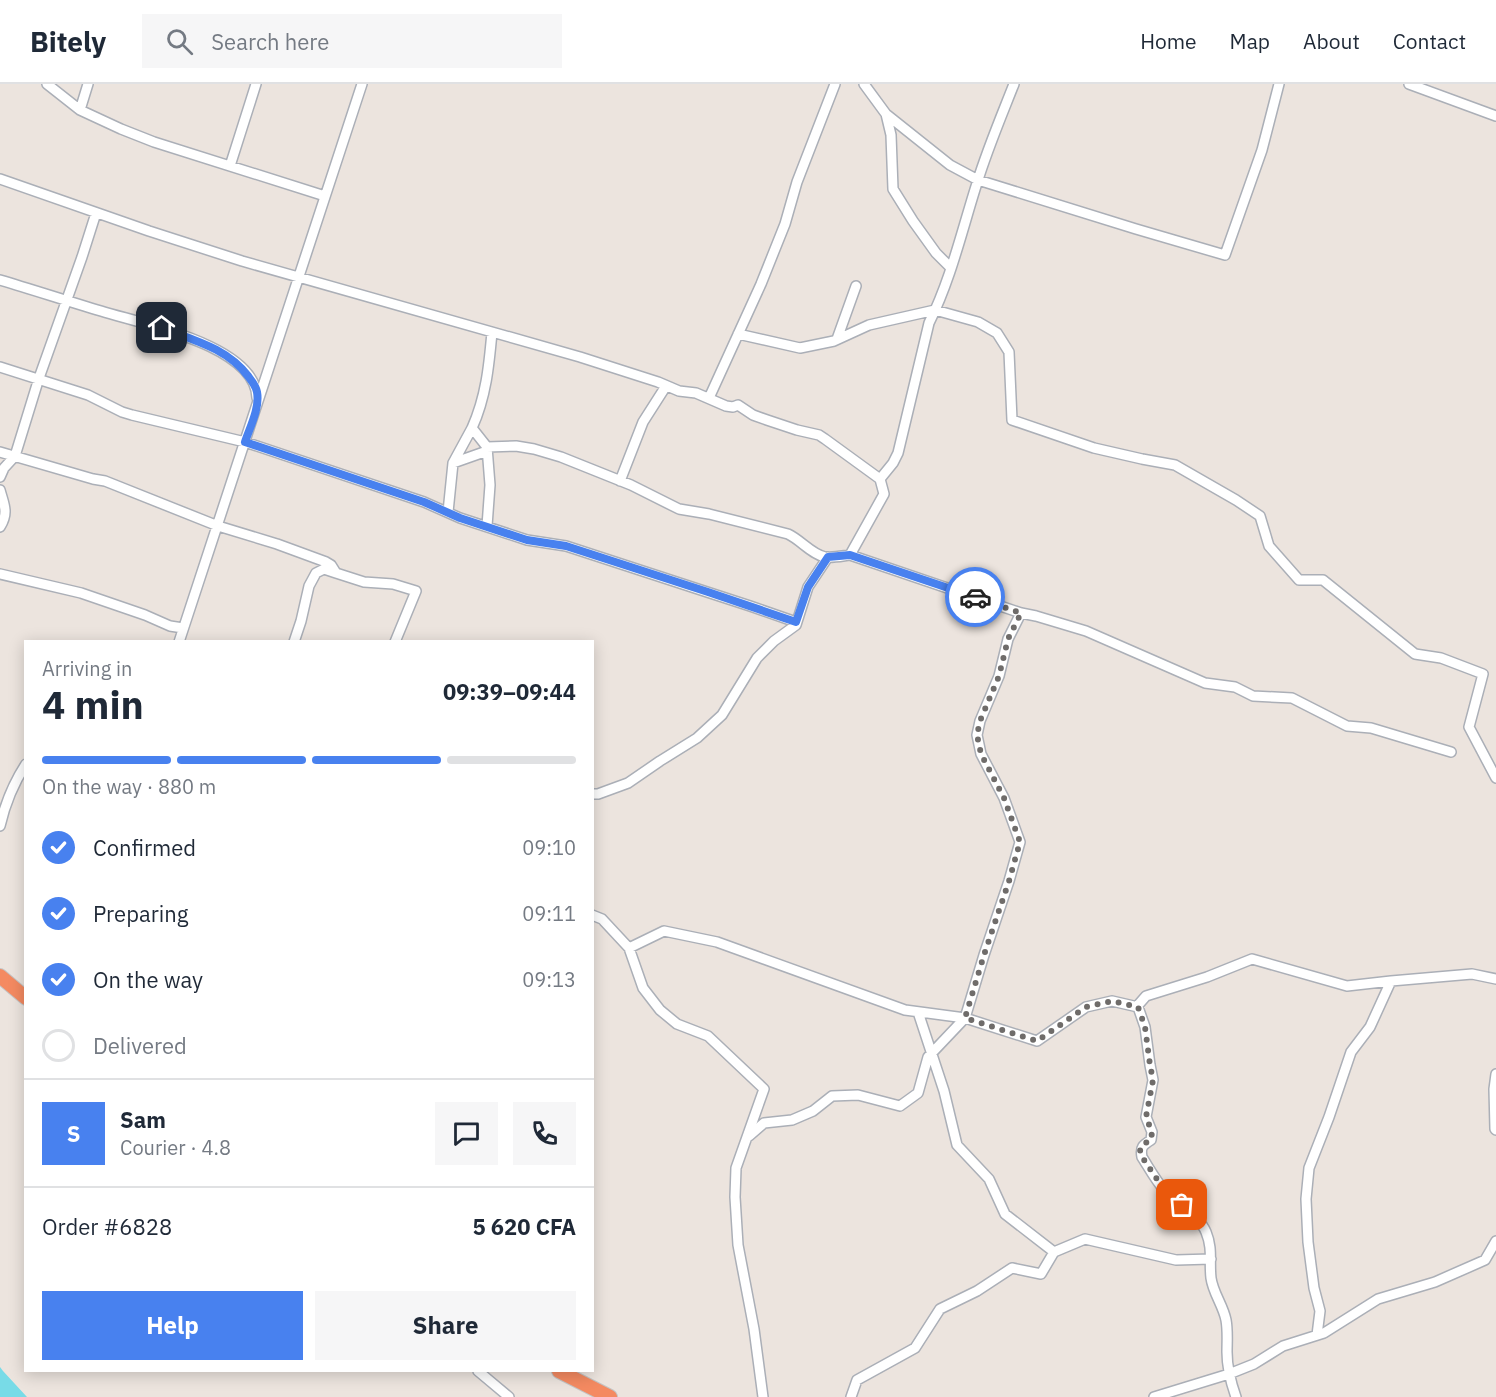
<!DOCTYPE html>
<html lang="en">
<head>
<meta charset="utf-8">
<style>
	body { margin:0; font-family:"IBM Plex Sans",sans-serif; background:#f6f6f7; color:#1f2937; height:100vh; display:flex; flex-direction:column; font-size:22px; white-space:nowrap }
	* { box-sizing:border-box; margin:0 }
	p { font-size:20px; color:#747a83 }
	.icon { flex:none; width:33px; height:33px; fill:none; stroke:currentColor; stroke-width:2; stroke-linecap:round; stroke-linejoin:round }
	.map { position:relative; flex:1; overflow:hidden }
	.panel { position:absolute; left:24px; top:556px; width:570px; height:732px; display:flex; flex-direction:column; background:#fff; border-radius:0px; box-shadow:0 3px 15px #0003 }
	.panel>* { flex:none }
	.pin { position:absolute; display:grid; place-items:center; width:51px; height:51px; color:#fff; margin:-26px; border-radius:12px; box-shadow:0 3px 9px #0006 }
	.courier { position:absolute; display:grid; place-items:center; width:60px; height:60px; margin:-30px; border:4px solid #4881ef; border-radius:50%; background:#fff; color:#222; box-shadow:0 2px 8px #0007 }
	.summary em { font-style:normal; font-weight:700 }
	.summary div { display:flex; flex-direction:column-reverse }
	.summary { display:flex; align-items:center; justify-content:space-between; height:102px; padding:0 18px }
	h1 { font-size:39px; font-weight:700; line-height:45px }
	.bar { display:grid; grid-template-columns:repeat(4,1fr); gap:9px 6px; align-content:center; height:72px; padding:0 18px }
	.bar i { height:8px; border-radius:4px; background:#e0e1e3 }
	.bar .selected { background:#4881ef }
	.bar p { grid-column:span 4 }
	.line { display:flex; align-items:center; gap:15px; padding:0 18px; border-top:2px solid #e0e1e3 }
	.line div { flex:1 }
	.round { display:grid; place-items:center; flex:none; width:63px; height:63px; border-radius:0px; background:#f6f6f7 }
	ol { padding:0 18px; list-style:none }
	li { display:flex; align-items:center; gap:18px; height:66px }
	li p { margin-inline-start:auto }
	li .icon { padding:6px; border-radius:50%; background:#4881ef; color:#fff; stroke-width:4 }
	li:last-child { color:#747a83 }
	li i { width:33px; height:33px; border:3px solid #e0e1e3; border-radius:50% }
	.button { display:flex; gap:12px; margin-top:auto; padding:12px 18px }
	.button a { flex:1; height:69px; border-radius:0px; background:#4881ef; color:#fff; font-size:24px; font-weight:700; line-height:69px; text-align:center }
	.button a+a { background:#f6f6f7; color:#1f2937 }
	header { display:flex; align-items:center; gap:36px; box-sizing:border-box; height:84px; padding:0 30px; background:#fff; border-bottom:2px solid #e0e1e3 }
	header strong { font-size:28px }
	nav { display:flex; gap:33px; margin-inline-start:auto; font-size:21px }
	.search { width:420px; height:54px; background:#f6f6f7; display:flex; align-items:center; gap:15px; box-sizing:border-box; padding:0 21px; border-radius:0px; color:#747a83; font-size:22px }
	.map>svg:first-child { display:block }
	.water { fill:#78dbe7 }
	.lines { fill:none; stroke-linecap:round; stroke-linejoin:round }
	.minor-casing { stroke:#abafb7; stroke-width:12 }
	.highway-casing { stroke:#c4c4c4; stroke-width:16 }
	.minor { stroke:#fff; stroke-width:9 }
	.highway { stroke:#f48a61; stroke-width:14 }
	.done { stroke:#6f6c6a; stroke-width:6; stroke-dasharray:0 10.8 }
	.route { stroke:#4881ef; stroke-width:8 }
</style>
</head>
<body>
<header>
<strong>Bitely</strong>
<div class="search"><svg class="icon" aria-label="search" viewBox="0 0 24 24"><circle cx="10" cy="10" r="6"/><path d="M15 15l6 6"/></svg>Search here</div>
<nav><a>Home</a><a>Map</a><a>About</a><a>Contact</a></nav>
</header>
<div class="map">
<svg width="1496" height="1313" viewBox="0 0 1496 1313">
	<rect width="100%" height="100%" fill="#ece4de"/>
	<!-- water -->
	<path class="water" d="M0 1283 3 1287 27 1313H0Z"/>
	<g class="lines">
		<defs>
			<path id="minor" d="M47 0 80 26 121 45 154 58 325 112
				M864 0 886 30 950 81 978 96 1136 145 1225 171 1262 66 1279 0
				M1409 0 1496 32
				M80 26 88 0
				M886 30 891 51 893 105 913 137 936 169 951 184
				M230 82 256 0
				M0 95 149 147 242 177 580 273 658 298 679 307 696 309 726 322 733 323 738 321 753 331 767 336 797 346 819 351 825 355 880 395 884 410 850 471
				M0 196C34 206 67 217 101 227 142 240 256 261 257 314
				M492 248C489 282 486 313 472 344L487 363 516 362 534 365 561 373 631 401 679 425 709 430 788 450C801 456 811 470 825 473 833 474 842 472 850 471L1021 529 1036 532 1086 547 1205 599 1235 603 1253 612 1292 614 1347 642 1371 644 1451 668
				M738 250 800 264 834 257 869 241 935 226 978 238 997 249 1009 268 1012 336 1094 364 1142 375 1175 381 1236 416 1260 432 1269 462 1299 496H1323L1415 570 1441 574 1483 590 1469 643 1496 694
				M837 255 856 202
				M0 283 88 311 122 328 132 331 245 358 424 418 460 434 527 456 566 462 750 522 796 538
				M709 314 761 200 785 140 797 98 835 0
				M487 363 490 401 487 442
				M0 368 93 395 105 397 218 442 277 460 326 478 331 481 336 489 364 498 393 500 416 507 395 558
				M453 379 487 367
				M0 393 4 384 15 372 39 294 82 173 96 129
				M880 395 893 379 898 369 929 239C951 195 962 146 977 99 987 66 1001 33 1014 0
				M620 397 643 338 666 302
				M0 406C4 421 9 428 0 443
				M448 428 453 379 472 344
				M0 490 81 509 145 531 170 542 183 544
				M1021 529 1008 555 999 592 980 637 977 651 981 670 1004 714 1020 758 1009 797 984 871 965 934 1037 957 1086 923 1112 917 1138 923 1145 943 1150 981 1153 996 1146 1033 1152 1048 1151 1056C1143 1061 1140 1063 1142 1073 1149 1084 1156 1097 1165 1107 1176 1119 1200 1133 1206 1148 1213 1165 1209 1177 1211 1194 1213 1209 1223 1221 1226 1236 1228 1247 1227 1258 1227 1268 1227 1284 1231 1299 1236 1313
				M179 558 362 0
				M294 558 301 537 309 502 316 489 324 485 336 489
				M592 710H598L628 699 660 677 697 654 722 631 757 574 774 557 796 541 808 503 828 473
				M0 742C5 720 13 700 26 680
				M592 831 602 835 629 864 643 904 660 926 677 940 708 952 764 1005 736 1084 735 1113 738 1161 754 1245 763 1313
				M629 864 664 847 717 858 905 926 965 934
				M1139 920 1146 912 1207 893 1252 875 1347 902 1391 897 1472 890 1496 895
				M918 928 944 1007 957 1061 989 1095 1005 1130 1054 1168
				M1496 990 1494 1005 1495 1045 1496 1046
				M749 1052 764 1039 792 1036 813 1027 832 1012 858 1011 900 1022 918 1009 928 973 965 934
				M1317 1251 1320 1227 1314 1204 1308 1158 1306 1115 1309 1084 1329 1033 1351 968 1370 943 1391 897
				M478 1287 509 1313
				M851 1313 857 1296 915 1264 940 1225 977 1207 1012 1184 1041 1190 1054 1168 1085 1155 1176 1176 1211 1175
				M1154 1313 1229 1290 1254 1280 1283 1262 1324 1249 1378 1215 1435 1198 1485 1176 1496 1157"/>
			<path id="highway" d="M0 892 26 914
				M559 1287 610 1313"/>
		</defs>
		<!-- minor casing -->
		<use href="#minor" class="minor-casing"/>
		<!-- highway casing -->
		<use href="#highway" class="highway-casing"/>
		<!-- minor -->
		<use href="#minor" class="minor"/>
		<!-- highway -->
		<use href="#highway" class="highway"/>
	</g>
	<g class="lines">
		<!-- done -->
		<path class="done" d="M975 513 1021 529 1008 555 999 592 980 637 977 651 981 670 1004 714 1020 758 1009 797 984 871 965 934 1037 957 1086 923 1112 917 1138 923 1145 943 1150 981 1153 996 1146 1033 1152 1048 1151 1056 1142 1061 1140 1066 1142 1073 1165 1107 1182 1121"/>
		<!-- route -->
		<path class="route" d="M162 244C193 256 227 264 248 292 251 296 256 302 257 308 260 324 250 343 245 358L424 418 460 434 527 456 566 462 708 508 796 538 808 503 828 473 850 471 975 513"/>
	</g>
</svg>
<div class="pin" style="left:1182px;top:1121px;background:#ea580c"><svg class="icon" aria-label="bag" viewBox="0 0 24 24"><path d="M5 8h14l-1 12H6zM9 8a3 3 0 0 1 6 0"/></svg></div>
<div class="pin" style="left:162px;top:244px;background:#1f2937"><svg class="icon" aria-label="home" viewBox="0 0 24 24"><path d="M3 11l9-7 9 7M6 9v11h12V9"/></svg></div>
<div class="courier" style="left:975px;top:513px"><svg class="icon" aria-label="car" viewBox="0 0 24 24"><path d="M5 17H2v-5l4-1 3-4h7l3 4 3 1v5h-3M9 17h6M6 11h13"/><circle cx="7" cy="17" r="2"/><circle cx="17" cy="17" r="2"/></svg></div>
<section class="panel">
<div class="summary"><div><h1>4 min</h1><p>Arriving in</p></div><em>09:39–09:44</em></div>
<div class="bar"><i class="selected"></i><i class="selected"></i><i class="selected"></i><i></i><p>On the way · 880 m</p></div>
<ol>
<li><svg class="icon" aria-label="check" viewBox="0 0 24 24"><path d="M5 12l5 5 9-10"/></svg>Confirmed<p>09:10</p></li>
<li><svg class="icon" aria-label="check" viewBox="0 0 24 24"><path d="M5 12l5 5 9-10"/></svg>Preparing<p>09:11</p></li>
<li><svg class="icon" aria-label="check" viewBox="0 0 24 24"><path d="M5 12l5 5 9-10"/></svg>On the way<p>09:13</p></li>
<li><i></i>Delivered</li>
</ol>
<div class="line" style="height:108px"><b class="round" style="background:#4881ef;color:#fff">S</b><div><b>Sam</b><p>Courier · 4.8</p></div><a class="round"><svg class="icon" aria-label="chat" viewBox="0 0 24 24"><path d="M4 5h16v11H9l-5 4z"/></svg></a><a class="round"><svg class="icon" aria-label="phone" viewBox="0 0 24 24"><path d="M5 4h4l2 5-3 2q2 4 5 5l2-3 5 2v4C11 20 4 13 5 4z"/></svg></a></div>
<div class="line" style="height:78px"><div>Order #6828</div><b>5 620 CFA</b></div>
<div class="button"><a>Help</a><a>Share</a></div>
</section>
</div>
</body>
</html>
